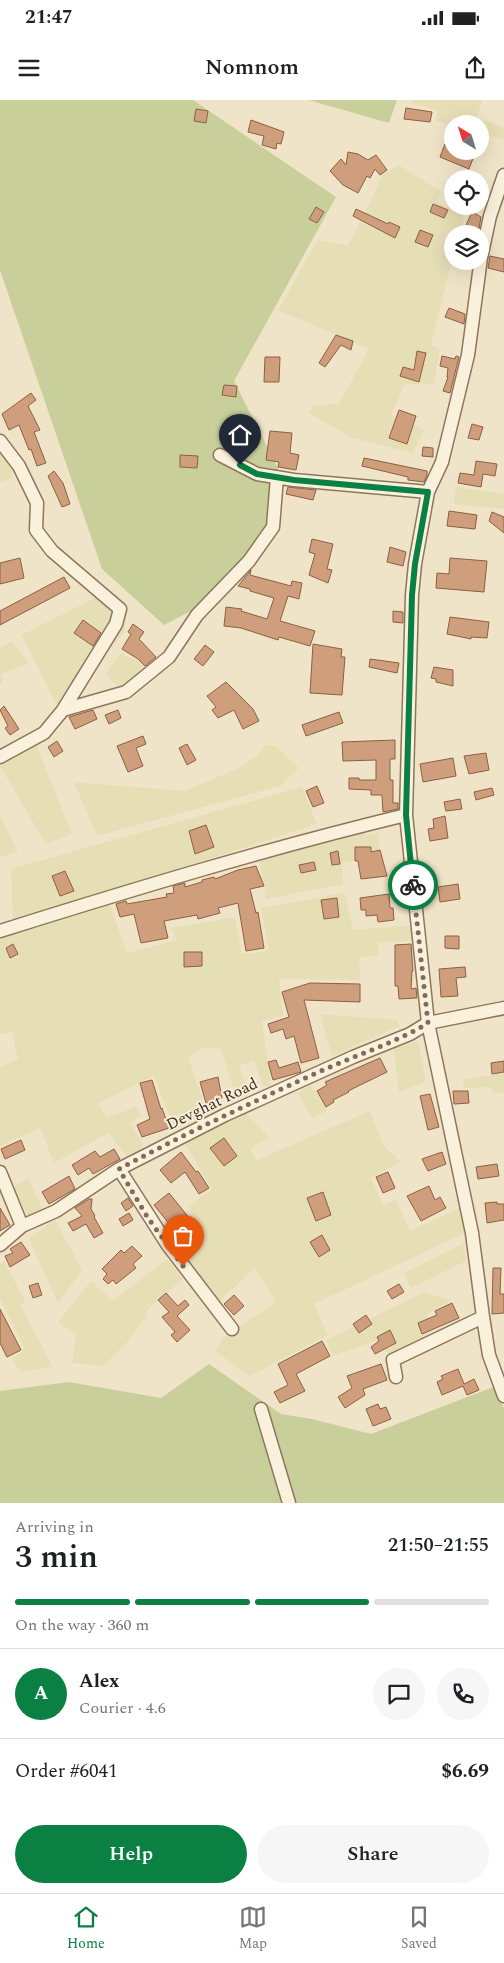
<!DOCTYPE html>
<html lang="en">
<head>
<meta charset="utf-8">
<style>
	body { margin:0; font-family:Spectral,serif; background:#f6f6f6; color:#202124; height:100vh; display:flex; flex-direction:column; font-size:19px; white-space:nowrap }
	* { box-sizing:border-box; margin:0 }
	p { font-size:16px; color:#757577 }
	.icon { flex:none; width:28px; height:28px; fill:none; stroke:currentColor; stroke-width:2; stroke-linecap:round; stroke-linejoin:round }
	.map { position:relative; height:1403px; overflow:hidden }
	.side { display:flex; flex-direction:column; background:#fff; flex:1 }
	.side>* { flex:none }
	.needle { width:32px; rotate:322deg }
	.controls { position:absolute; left:444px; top:15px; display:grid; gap:10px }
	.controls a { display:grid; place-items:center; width:45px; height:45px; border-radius:50%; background:#fff; box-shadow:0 5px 20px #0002; font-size:25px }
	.pin { position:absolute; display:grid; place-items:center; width:42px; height:42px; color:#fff; margin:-51px -21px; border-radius:50% 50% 50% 0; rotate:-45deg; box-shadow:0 0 5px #0007 }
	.pin .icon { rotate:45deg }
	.courier { position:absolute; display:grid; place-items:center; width:50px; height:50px; margin:-25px; border:4px solid #0b8043; border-radius:50%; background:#fff; color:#222; box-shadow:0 1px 6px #0007 }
	.headline em { font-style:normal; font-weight:600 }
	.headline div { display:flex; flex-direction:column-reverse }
	.headline { display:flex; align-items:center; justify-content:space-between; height:85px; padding:0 15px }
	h1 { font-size:32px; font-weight:600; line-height:38px }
	.bar { display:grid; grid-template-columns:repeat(4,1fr); gap:8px 5px; align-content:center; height:60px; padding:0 15px }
	.bar i { height:6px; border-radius:4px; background:#e0e0e0 }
	.bar .active { background:#0b8043 }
	.bar p { grid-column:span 4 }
	.line { display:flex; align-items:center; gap:12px; padding:0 15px; border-top:1px solid #e0e0e0 }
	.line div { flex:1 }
	.round { display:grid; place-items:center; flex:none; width:52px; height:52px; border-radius:26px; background:#f6f6f6 }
	.cta { display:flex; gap:10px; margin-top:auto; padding:10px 15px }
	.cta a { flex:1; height:58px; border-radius:30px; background:#0b8043; color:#fff; font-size:20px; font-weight:600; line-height:58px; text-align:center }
	.cta a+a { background:#f6f6f6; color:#202124 }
	.status { display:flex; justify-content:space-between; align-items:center; height:35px; padding:0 25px; background:#fff; direction:ltr }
	.status svg { height:14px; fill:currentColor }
	header { display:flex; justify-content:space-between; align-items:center; height:65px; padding:0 15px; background:#fff; font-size:22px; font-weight:600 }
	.tabs { display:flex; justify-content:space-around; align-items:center; height:70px; border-top:1px solid #e0e0e0; background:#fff; font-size:14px; color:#757577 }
	.tabs a { display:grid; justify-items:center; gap:2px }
	.tabs .active { color:#0b8043 }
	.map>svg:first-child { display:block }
	.farmland { fill:#e6deb5 }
	.green { fill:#c9cf9b }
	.building { fill:#cf9f7d; stroke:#8d5f41 }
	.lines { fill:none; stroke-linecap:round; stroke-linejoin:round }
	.minor-casing { stroke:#8d765c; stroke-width:15 }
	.minor { stroke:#faf1dc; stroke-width:12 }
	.done { stroke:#7c6e5b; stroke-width:5; stroke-dasharray:0 9 }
	.route { stroke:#0b8043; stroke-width:6 }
	.labels { text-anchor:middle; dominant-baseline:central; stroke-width:4; stroke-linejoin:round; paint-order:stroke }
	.street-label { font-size:16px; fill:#3d2e20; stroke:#f7eed8 }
</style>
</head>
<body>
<div class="status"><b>21:47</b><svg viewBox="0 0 49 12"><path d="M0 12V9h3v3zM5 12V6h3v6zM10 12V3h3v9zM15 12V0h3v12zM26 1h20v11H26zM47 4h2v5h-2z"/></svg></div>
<header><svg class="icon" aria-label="menu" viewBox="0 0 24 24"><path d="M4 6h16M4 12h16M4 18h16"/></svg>Nomnom<svg class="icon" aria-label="share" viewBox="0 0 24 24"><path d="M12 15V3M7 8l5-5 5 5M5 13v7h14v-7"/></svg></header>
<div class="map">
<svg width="504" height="1403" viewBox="0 0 504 1403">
	<rect width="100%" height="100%" fill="#f0e4c8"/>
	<!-- farmland -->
	<path class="farmland" d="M412 0H483L476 18 504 27V39L480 33V24H452V26L436 21 438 11 411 2Z
		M399 65 441 92 437 102 464 116 459 134H452V160L431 245 440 249 434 284H405L391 315 424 330 413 353 350 337 309 313 313 306 339 304 369 249 278 210 318 140 348 146 383 75Z
		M0 341 13 359 12 378 0 382Z
		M456 387 504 394V409L454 404Z
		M105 493 127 510 124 532 60 611 22 535Z
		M12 541 29 563 1 574 2 584 0 585V548Z
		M120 553 144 564H164L147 580 117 586 106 574Z
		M36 645 72 734 46 744 0 666Z
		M266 645 276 646 299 668 280 686 97 736 74 682 185 691 239 668 256 657Z
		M302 687 317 724 13 822 11 769Z
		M0 715 18 751 0 757Z
		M362 724 366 735 379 733 378 755 342 763 343 784 266 799 259 756Z
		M344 793 353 830 416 825V841L377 842 379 856 359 857 360 880 279 879 283 916 262 921 271 986H263L254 961 239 965 249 994 236 996 221 949 205 947 188 957 207 1013 174 1028 154 976 98 1003 107 1018 136 1007 141 1015 131 1024 144 1046 126 1056 108 1033 54 1063 40 1028 0 1046V968L18 959 12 932 0 934V839L110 805 127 853 177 840 171 828 235 817 242 854 269 851 261 808Z
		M320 914 397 920 400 926 332 956Z
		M418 942 426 981 399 992 394 948Z
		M504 973V992L495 994 490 987 464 988 463 980Z
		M311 985 327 1010 313 1019 298 993Z
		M370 1011 383 1045 401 1062 371 1078 383 1105 396 1100 410 1131 461 1107 465 1133 314 1204 328 1235 250 1276 215 1251 224 1237 276 1202 255 1168 218 1202 168 1137 195 1119 188 1107 212 1089 185 1044 245 1012 269 1037 250 1050 257 1060Z
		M28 1078 42 1108 28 1116 14 1087Z
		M55 1120 82 1170 58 1203 29 1139Z
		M464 1143 466 1161 411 1188 404 1173Z
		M167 1159 183 1179 146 1211V1217L130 1239 103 1266 72 1263 76 1235 58 1222 91 1181 113 1201Z
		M4 1161 25 1201 21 1206 53 1267 21 1272 12 1259 25 1249 0 1199V1164Z
		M425 1192 434 1196 452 1200 427 1214 433 1231 389 1255 378 1240 333 1256 326 1240Z"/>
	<!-- green -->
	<path class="green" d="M0 0H193L336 97 234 281 285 382 268 426 218 497 164 525 102 469 0 170Z
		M308 0H397L389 23Z
		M209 1264 281 1314 312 1319 371 1334 496 1286 504 1309V1403H0V1291L69 1282 161 1298Z"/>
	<!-- building -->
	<path class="building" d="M406 8 432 12 430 22 404 19Z
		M196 9 208 11 206 23 194 21Z
		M251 20 284 32 281 44 277 43 276 49 262 45 264 36 248 32Z
		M445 44 452 47V51H462L474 56 469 69 440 57Z
		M348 52 358 54 368 60 376 55 387 70 380 75 375 69 370 78 367 76 358 93 343 85 330 71 341 59 346 65Z
		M433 104 448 110 444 118 430 112Z
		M316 107 324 112 317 123 309 119Z
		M356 109 388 124 389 122 400 127 395 138 353 116Z
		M472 112 481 117 478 134H462Z
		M420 130 433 135 428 147 415 142Z
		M490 156 504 159V172L488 168Z
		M449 208 465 214 464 224 445 217Z
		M336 235 353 241 351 250 341 245 325 267 319 263Z
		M417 251 426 253 419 282 400 276 403 267 414 270Z
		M442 256 455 259 456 256 459 257 450 293 443 291 448 277H447L448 268 440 266Z
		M265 257H280L279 282H264Z
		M224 285 237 286 236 297 222 295Z
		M31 293 36 300 28 306 40 330 34 332 46 363 37 366 31 349 29 350 19 325 9 330 2 314Z
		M399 310 416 316 407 344 389 338Z
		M472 324 483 327 479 340 468 338Z
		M270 331 292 333 290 353 299 355 296 370 278 367 279 362 266 360Z
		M423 347 433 348V357L422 356Z
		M180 355 198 356 197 368 180 367Z
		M364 358 427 371V375L424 382 408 380V377L362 366Z
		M476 361 497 364 495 376 483 374 481 387 458 383 460 373 474 375Z
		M54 371 63 383 70 404 62 407 48 376Z
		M288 387 316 390 313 400 286 394Z
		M449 411 477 415 475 429 447 426Z
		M492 412 504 417V433L489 421Z
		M312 439 333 444 327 469 332 470 328 483 309 475 315 454 309 452Z
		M390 447 406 452 403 466 387 462Z
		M20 458 24 478 0 484V463Z
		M450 458 487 461 484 492 436 488 437 473 449 474Z
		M251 470 250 475 291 486 292 481 302 483 299 499 288 496 280 521 315 531 310 546 279 537 278 540 241 528 224 526 226 507 242 509 241 511 267 519 274 498 250 491V489L238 486Z
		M64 477 70 488 0 525V511Z
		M393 511 403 512V523L393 522Z
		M450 517 489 522 487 538 471 537V539L447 534Z
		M83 520 101 533 93 546 74 533Z
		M133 524 144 532 139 539 156 557 145 566 138 559 122 549 131 534 128 532Z
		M313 544 342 549 341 557H345L342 595 310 593Z
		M205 545 214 552 203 566 194 559Z
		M370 559 399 563 397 573 369 567Z
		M434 567 453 570V586L436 582V579L431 578Z
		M226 582 253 609 259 621 243 629 234 610 218 618 212 610 216 607 207 596Z
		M4 606 19 629 10 635 5 628 8 626 0 610Z
		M93 610 97 619 75 629 69 617Z
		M118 610 121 618 109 624 105 615Z
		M339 612 343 623 306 636 302 625Z
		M143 636 146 644 136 648 143 666 128 672 117 646Z
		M395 640V659H390V680H393V703H398V709L383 712 382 695H371V690L349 689V678H359V680H376V660L343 661 342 642Z
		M57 641 63 651 54 657 48 647Z
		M187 644 196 660 187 665 179 648Z
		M486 653 489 670 469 674 464 656Z
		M453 658 456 676 423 682 420 664Z
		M317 686 324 703 313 707 306 691Z
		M492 688 494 695 476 700 474 692Z
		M460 699 462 709 446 711 444 702Z
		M445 716 448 738 430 741 428 729 434 728 433 719Z
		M206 725 214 747 195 754 189 731Z
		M355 747H371V752L380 750 387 776 361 779 358 761H355Z
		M338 751 340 764 332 765 330 753Z
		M314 762 316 770 301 773 299 765Z
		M256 766 264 786 250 789 256 813 258 812 264 848 246 851 238 803 218 808 220 813 198 819 197 815 164 821 168 838 141 843 134 814 120 817 116 804 126 801 127 804 167 797 166 794 174 793 173 786 185 783V787L202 782V780L214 777 215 779 238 770Z
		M65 771 74 791 60 796 52 776Z
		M458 784 460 799 440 802 438 787Z
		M389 794 390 808H393L394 820 378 822 377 815 366 816V810H361L360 798Z
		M337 798 339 817 324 819 321 800Z
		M445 836H459V849L445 848Z
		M13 844 18 854 10 858 6 848Z
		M411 844 413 871H412L411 889 416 888 417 898 399 899 398 886H395V845Z
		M184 852H202V866L184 867Z
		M465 867 466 877 456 878 458 896 441 897 439 869Z
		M310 883 360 884V902L304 900 319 958 301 963 294 936 286 939 283 929 271 933 268 924 289 917 282 892Z
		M380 958 387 972 348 991 349 992 333 1000 334 1002 326 1007 317 991 327 985 325 982Z
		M276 960 279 968 298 962 301 972 273 980 268 962Z
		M504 961V972L492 974 491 963Z
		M218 977 222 998 206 1003 200 982Z
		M152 980 161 1009 162 1008 169 1028 142 1037 137 1025 150 1019 140 983Z
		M453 991H468L469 1003 454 1004Z
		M430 994 439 1027 428 1030 420 996Z
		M224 1038 237 1056 224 1066 210 1048Z
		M21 1040 25 1050 5 1059 1 1049Z
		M114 1049 120 1059 93 1074 89 1068 78 1075 72 1065 95 1051 100 1057Z
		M181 1052 196 1072 198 1071 209 1088 199 1094 185 1072 171 1083 160 1070Z
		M442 1052 446 1064 428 1071 422 1059Z
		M497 1064 499 1076 478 1079 476 1067Z
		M388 1072 395 1088 383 1093 376 1077Z
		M69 1076 75 1089 49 1104 42 1092Z
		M429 1086 435 1100 440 1097 446 1108 421 1121 407 1096Z
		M323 1092 331 1115 316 1121 307 1098Z
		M169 1093 190 1119 175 1131 154 1105Z
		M128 1098 133 1106 126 1111 121 1103Z
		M89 1099H92L91 1109 95 1116 94 1117 103 1133 94 1138 86 1124 73 1131 68 1123 82 1116 75 1108Z
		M497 1102V1104H504V1120L487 1123 485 1103Z
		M0 1108 10 1125 0 1131Z
		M129 1113 133 1120 123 1126 119 1119Z
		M322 1135 330 1150 319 1157 310 1142Z
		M21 1142 30 1155 10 1167 5 1156 13 1153 10 1149Z
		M132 1146 142 1156 133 1164 136 1168 116 1184 113 1180 108 1184 103 1179 107 1174 102 1169 121 1150 124 1153Z
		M493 1168H501L500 1194H504V1213L492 1214Z
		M38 1183 42 1195 33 1198 29 1186Z
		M399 1184 404 1192 392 1199 387 1191Z
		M166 1193 178 1206 185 1200 189 1205 177 1216 190 1230 177 1242 171 1235 175 1232 162 1217 169 1212 158 1200Z
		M234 1195 244 1206 234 1215 224 1204Z
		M452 1203 459 1218 422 1234 418 1223 437 1215 435 1211Z
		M0 1209 21 1250 7 1257 0 1243Z
		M366 1215 372 1224 359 1233 353 1224Z
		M390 1230 396 1243 375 1254 371 1247 379 1241 377 1237Z
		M322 1241 330 1256 296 1274 305 1291 280 1303 274 1292 288 1285 278 1264Z
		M381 1264 387 1280 363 1289 365 1295 345 1308 338 1297 352 1288 347 1276Z
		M458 1269 464 1284 474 1279 479 1290 467 1295 463 1286 442 1295 437 1282 443 1279 441 1276Z
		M378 1304 380 1309 386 1307 391 1319 373 1326 366 1309Z"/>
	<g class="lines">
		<defs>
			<path id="minor" d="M504 75 490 116 481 158 468 255 442 362 428 392 415 464 412 495 406 715 428 923 472 1133 483 1217 489 1255 504 1296
				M0 341 19 366 37 403 36 430 52 451 120 509 116 524 63 610 44 633 0 657
				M220 355 257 374 294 380 428 392
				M63 610 126 592 169 557 197 515 249 461 273 427 277 377
				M0 831C134 789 269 748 406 715
				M0 1072 22 1126 0 1145
				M22 1126 56 1111 119 1069
				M232 1229 167 1144 119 1069 225 1015 353 957 410 934 428 923 504 908
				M396 1277 393 1260 483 1217
				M261 1309 289 1403"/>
		</defs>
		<!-- minor casing -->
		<use href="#minor" class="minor-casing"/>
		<!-- minor -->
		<use href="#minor" class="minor"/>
	</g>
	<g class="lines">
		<!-- done -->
		<path class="done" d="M183 1166 148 1118 119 1069C185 1034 252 1002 321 971 356 955 395 943 428 923L413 785"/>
		<!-- route -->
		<path class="route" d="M240 365 257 374 294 380 428 392 415 464 412 495 406 715 413 785"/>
	</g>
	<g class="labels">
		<!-- street labels -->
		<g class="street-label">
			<text transform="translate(212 1004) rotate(-26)">Devghat Road</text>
		</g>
	</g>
</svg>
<div class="controls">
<a><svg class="needle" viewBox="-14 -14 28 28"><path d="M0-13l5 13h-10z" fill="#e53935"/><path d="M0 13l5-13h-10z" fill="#757577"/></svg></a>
<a><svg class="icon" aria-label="locate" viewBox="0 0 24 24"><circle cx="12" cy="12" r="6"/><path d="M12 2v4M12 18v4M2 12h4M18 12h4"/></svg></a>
<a><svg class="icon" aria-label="layers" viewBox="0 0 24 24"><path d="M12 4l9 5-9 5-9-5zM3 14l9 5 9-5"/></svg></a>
</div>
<div class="pin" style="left:183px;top:1166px;background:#ea580c"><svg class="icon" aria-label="bag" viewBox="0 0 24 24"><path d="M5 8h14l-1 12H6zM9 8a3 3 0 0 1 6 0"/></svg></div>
<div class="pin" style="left:240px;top:365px;background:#1f2937"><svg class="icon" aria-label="home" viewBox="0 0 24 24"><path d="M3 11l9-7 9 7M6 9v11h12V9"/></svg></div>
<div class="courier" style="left:413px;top:785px"><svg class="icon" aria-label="bike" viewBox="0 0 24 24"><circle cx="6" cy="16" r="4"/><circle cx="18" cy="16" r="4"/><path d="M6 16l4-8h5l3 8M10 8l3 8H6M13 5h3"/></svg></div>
</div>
<section class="side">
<div class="headline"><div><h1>3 min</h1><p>Arriving in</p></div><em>21:50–21:55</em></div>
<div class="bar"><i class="active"></i><i class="active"></i><i class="active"></i><i></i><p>On the way · 360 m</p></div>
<div class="line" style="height:90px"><b class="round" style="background:#0b8043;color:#fff">A</b><div><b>Alex</b><p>Courier · 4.6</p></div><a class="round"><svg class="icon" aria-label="chat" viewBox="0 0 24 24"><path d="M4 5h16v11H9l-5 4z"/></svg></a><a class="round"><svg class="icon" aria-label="phone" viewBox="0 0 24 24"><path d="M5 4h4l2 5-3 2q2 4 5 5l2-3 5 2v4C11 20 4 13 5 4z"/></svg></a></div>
<div class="line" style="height:65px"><div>Order #6041</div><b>$6.69</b></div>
<div class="cta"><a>Help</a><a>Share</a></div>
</section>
<nav class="tabs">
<a class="active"><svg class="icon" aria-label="home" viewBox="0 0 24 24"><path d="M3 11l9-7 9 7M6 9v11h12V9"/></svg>Home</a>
<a><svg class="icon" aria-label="map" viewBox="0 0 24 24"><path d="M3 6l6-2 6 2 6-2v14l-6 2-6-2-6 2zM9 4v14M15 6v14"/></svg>Map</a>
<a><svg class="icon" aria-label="saved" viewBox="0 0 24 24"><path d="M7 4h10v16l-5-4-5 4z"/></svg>Saved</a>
</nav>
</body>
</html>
